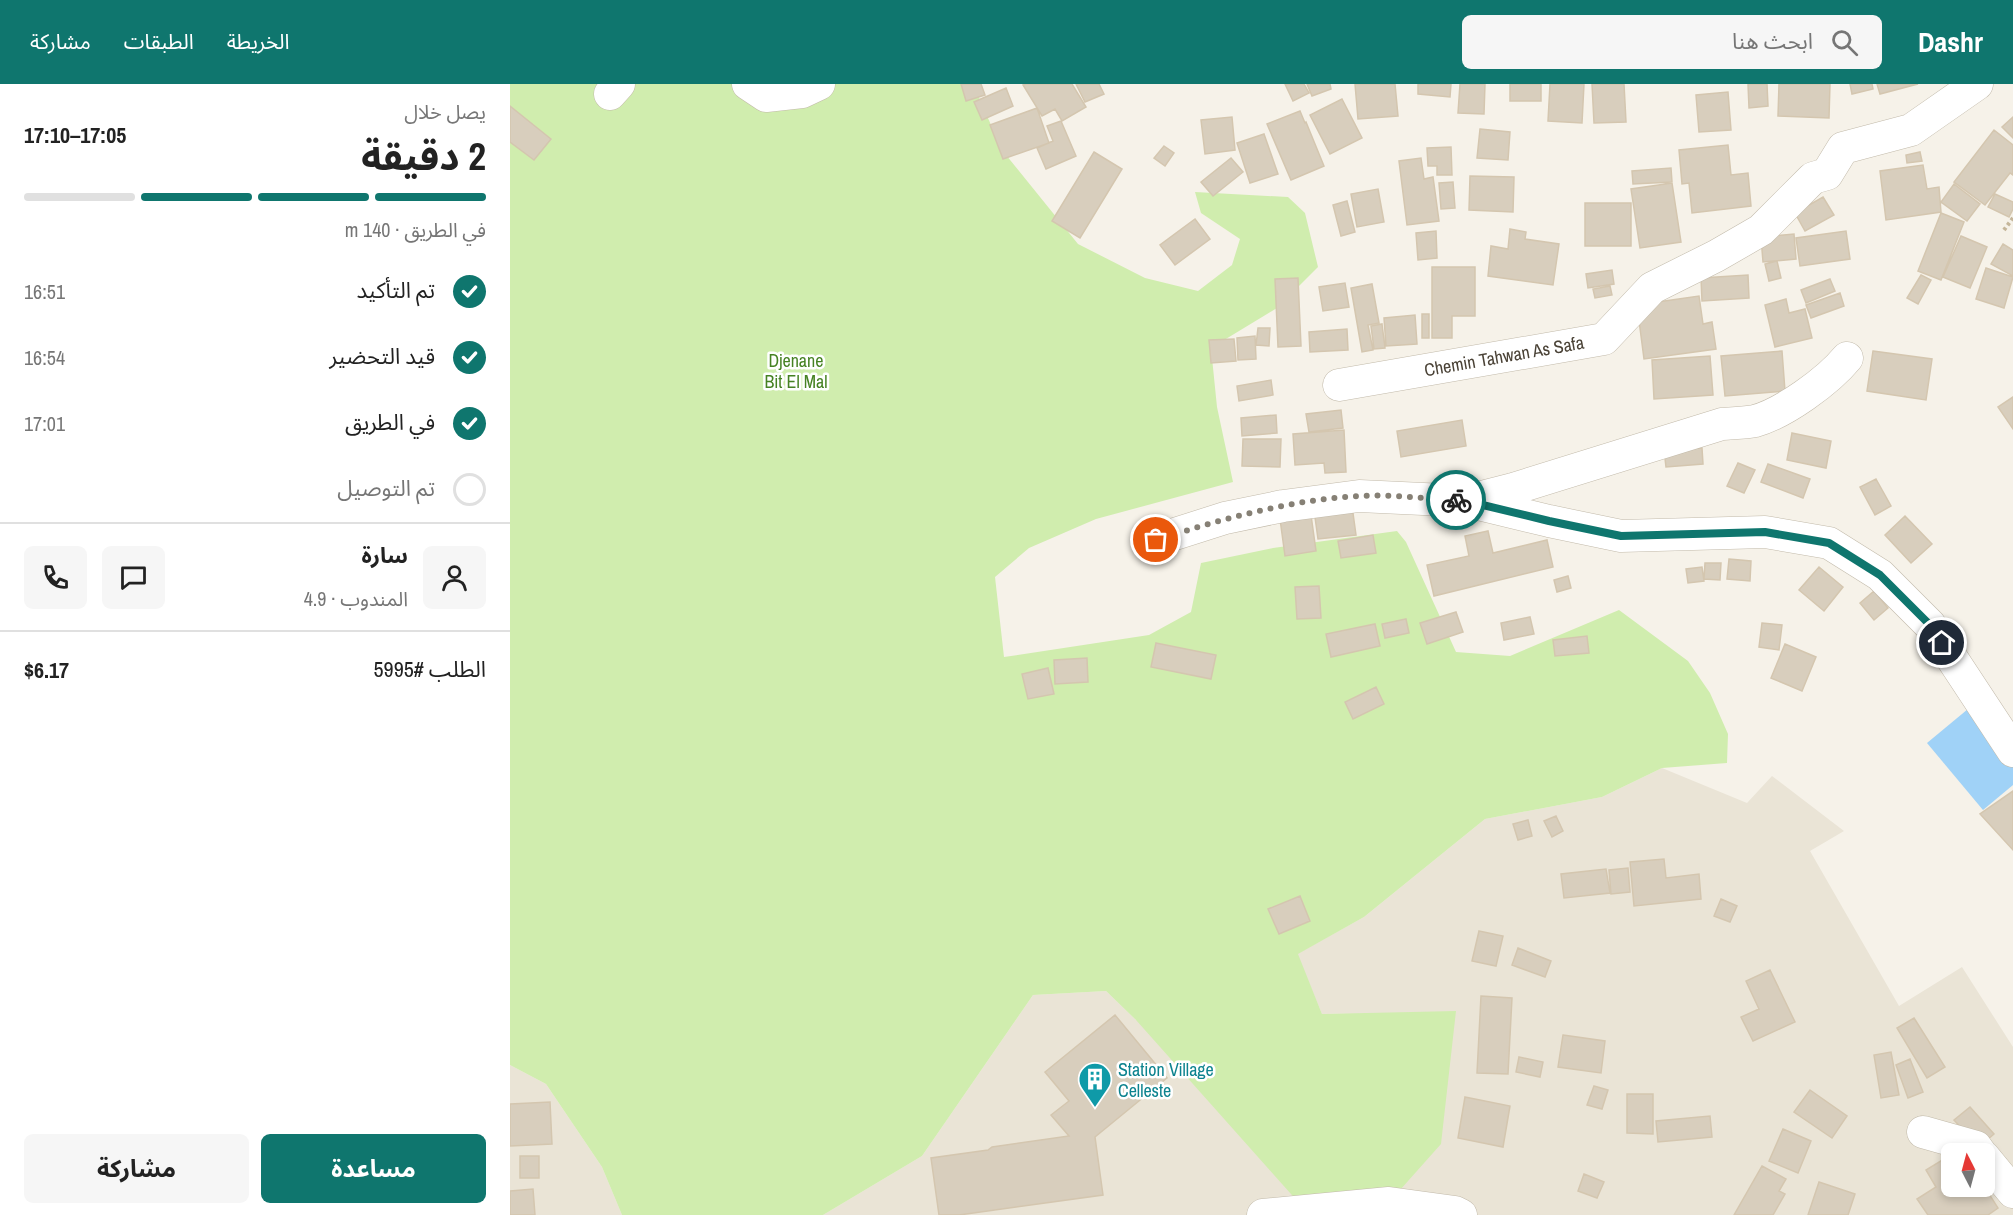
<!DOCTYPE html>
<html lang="ar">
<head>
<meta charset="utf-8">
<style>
	body { margin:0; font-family:"Archivo Narrow","Noto Sans Arabic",sans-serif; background:#f6f6f6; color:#222; direction:rtl; height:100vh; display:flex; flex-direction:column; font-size:22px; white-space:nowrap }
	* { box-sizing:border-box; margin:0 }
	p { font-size:20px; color:#767676 }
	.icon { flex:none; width:33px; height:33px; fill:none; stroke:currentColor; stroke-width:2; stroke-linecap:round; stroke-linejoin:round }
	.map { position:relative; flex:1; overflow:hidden; direction:ltr }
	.sheet { display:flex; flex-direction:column; background:#fff; width:510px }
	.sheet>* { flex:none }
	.needle { width:39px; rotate:354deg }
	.controls { position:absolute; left:1431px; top:1059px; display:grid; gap:12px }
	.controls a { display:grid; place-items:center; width:54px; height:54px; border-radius:9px; background:#fff; box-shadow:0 3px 9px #0003; font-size:30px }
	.pin { position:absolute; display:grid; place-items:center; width:51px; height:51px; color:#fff; margin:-26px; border:3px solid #fff; border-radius:50%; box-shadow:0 2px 6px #0007 }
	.courier { position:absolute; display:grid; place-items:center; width:60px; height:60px; margin:-30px; border:4px solid #0f766e; border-radius:50%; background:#fff; color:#222; box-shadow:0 2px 8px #0007 }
	.overview em { font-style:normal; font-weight:700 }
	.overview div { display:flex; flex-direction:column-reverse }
	.overview { display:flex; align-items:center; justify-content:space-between; height:102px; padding:0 24px }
	h1 { font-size:39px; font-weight:700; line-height:45px }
	.bar { display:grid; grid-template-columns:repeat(4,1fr); gap:9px 6px; align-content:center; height:72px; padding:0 24px }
	.bar i { height:8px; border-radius:4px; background:#e0e0e0 }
	.bar .current { background:#0f766e }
	.bar p { grid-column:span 4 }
	.line { display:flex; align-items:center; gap:15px; padding:0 24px; border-top:2px solid #e0e0e0 }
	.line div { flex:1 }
	.round { display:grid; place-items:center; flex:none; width:63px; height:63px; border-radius:9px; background:#f6f6f6 }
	ol { padding:0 24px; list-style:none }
	li { display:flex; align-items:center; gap:18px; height:66px }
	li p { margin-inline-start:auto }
	li .icon { padding:6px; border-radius:50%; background:#0f766e; color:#fff; stroke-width:4 }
	li:last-child { color:#767676 }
	li i { width:33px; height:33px; border:3px solid #e0e0e0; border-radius:50% }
	.action { display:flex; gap:12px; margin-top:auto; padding:12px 24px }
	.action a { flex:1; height:69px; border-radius:9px; background:#0f766e; color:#fff; font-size:24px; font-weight:700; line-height:69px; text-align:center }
	.action a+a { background:#f6f6f6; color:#222 }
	header { display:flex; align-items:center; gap:36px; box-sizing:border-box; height:84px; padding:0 30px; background:#0f766e; color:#fff }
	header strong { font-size:28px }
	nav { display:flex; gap:33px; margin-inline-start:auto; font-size:21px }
	.search { width:420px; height:54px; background:#f6f6f6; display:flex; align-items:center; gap:15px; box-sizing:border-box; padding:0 21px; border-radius:9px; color:#767676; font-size:22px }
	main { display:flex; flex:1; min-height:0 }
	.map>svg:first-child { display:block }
	.residential { fill:#eae4d6; fill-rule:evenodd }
	.green { fill:#d0edae }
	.water { fill:#a0d2f7 }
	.building { fill:#d8cebd; stroke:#d4c6af; stroke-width:1.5 }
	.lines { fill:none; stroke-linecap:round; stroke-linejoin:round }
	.minor-casing { stroke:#c2baaa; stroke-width:33 }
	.path { stroke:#c5b69a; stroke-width:4; stroke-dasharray:3 3; stroke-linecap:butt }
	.minor { stroke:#fff; stroke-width:32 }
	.done { stroke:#868075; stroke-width:6; stroke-dasharray:0 10.8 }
	.route { stroke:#0f766e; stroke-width:8 }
	.labels { text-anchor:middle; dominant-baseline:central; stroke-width:5; stroke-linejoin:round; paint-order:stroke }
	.street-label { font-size:18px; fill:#4a4236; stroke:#fff }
	.park-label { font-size:18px; fill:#468223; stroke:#fff }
	.culture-label { font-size:18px; fill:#0d838f; stroke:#fff; text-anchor:start }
</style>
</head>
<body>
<header>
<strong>Dashr</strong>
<div class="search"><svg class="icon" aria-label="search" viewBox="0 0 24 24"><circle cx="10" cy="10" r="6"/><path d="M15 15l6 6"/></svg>ابحث هنا</div>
<nav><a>الخريطة</a><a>الطبقات</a><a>مشاركة</a></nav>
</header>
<main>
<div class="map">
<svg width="1503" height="1131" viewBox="0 0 1503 1131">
	<rect width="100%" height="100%" fill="#f6f2e9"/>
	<!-- residential -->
	<path class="residential" d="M1152 684 1237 719 1262 692 1334 747 1300 767 1389 922 1452 883 1503 963V1131H313L412 1072 523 911 596 907 626 936 904 927 812 930 787 870 854 833 975 735 1092 713ZM1442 1070H1474V1102H1442Z
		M0 981 36 1000 92 1083 112 1131H0Z"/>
	<!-- green -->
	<path class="green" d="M0 0H463L492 66 568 160 635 194 688 207 722 181 730 155 691 129 685 108 778 113 795 129 808 183 767 224 701 264 707 323 723 398 586 435 519 464 485 493 494 573 639 551 681 528 691 479 763 464 887 447 896 458 946 568 1000 572 1109 526 1178 577 1200 609 1218 650 1217 679 1152 684 1092 713 975 735 854 833 788 870 812 930 946 927 931 1060 890 1106 789 1119 626 936 596 907 523 911 412 1072 313 1131H112L92 1083 36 1000 0 981Z"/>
	<!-- water -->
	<path class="water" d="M1458 625 1503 679V701L1473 726 1417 659Z"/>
	<!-- building -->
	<path class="building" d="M451 0H471L475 11 456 17Z
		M516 0H562L576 23 552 37 545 25 532 32 513 1Z
		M566 0H589L594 10 575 18Z
		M775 0H794L799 9 783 17Z
		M797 0H820L821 5 802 12Z
		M845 0H885L888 32 848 35Z
		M908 0H941L940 13 908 10Z
		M950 0H975L974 30 948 29Z
		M1000 0H1031V17H1000Z
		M1040 0H1074L1072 39 1038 37Z
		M1082 0H1114L1116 38 1084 39Z
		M1238 0H1257L1258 22 1239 24Z
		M1269 0H1320L1319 34 1268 32Z
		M1340 0H1362L1363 5 1342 10Z
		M1367 0H1408L1370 10Z
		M496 4 503 22 472 36 464 18Z
		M1218 8 1221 46 1189 48 1186 11Z
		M832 15 852 54 820 70 800 31Z
		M0 22 41 55 24 76 0 58Z
		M527 24 539 59 493 75 480 41Z
		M790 27 795 39 796 38 814 82 781 96 757 40Z
		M722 33 725 66 695 70 691 36Z
		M1503 33V54L1492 43Z
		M551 37 566 72 536 85 527 64 543 57 537 42Z
		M970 45 1000 48 998 76 967 74Z
		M1484 46 1503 61V91L1500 89 1475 121 1444 98Z
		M754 50 768 90 740 99 727 59Z
		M1218 61 1221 91 1238 89 1241 122 1182 129 1179 99 1172 100 1169 66Z
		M654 62 664 69 655 82 644 74Z
		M941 63 942 91H927V82H918L917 64Z
		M584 68 612 85 570 154 542 137Z
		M1410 68 1412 77 1397 79 1396 71Z
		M721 74 733 88 703 112 691 98Z
		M911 74 914 95 923 93 929 137 897 141 889 77Z
		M1413 81 1417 105 1429 103 1431 128 1376 136 1370 87Z
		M1161 84 1162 98 1123 100 1122 87Z
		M960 92 1004 93 1003 128 959 126Z
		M943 98 945 124 931 125 929 99Z
		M1162 99 1171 158 1130 164 1121 105Z
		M1444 100 1470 120 1457 137 1431 118Z
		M868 105 874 138 847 143 841 110Z
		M1485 110 1503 118V125L1499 133 1478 123Z
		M1313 113 1324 131 1295 147 1285 129Z
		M837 117 845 148 831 152 823 121Z
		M1075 119H1121V162H1075Z
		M1431 129 1454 138 1431 196 1408 187Z
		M685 135 700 155 665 181 650 161Z
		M1000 145 1016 148 1015 155 1049 160 1043 201 978 192 981 162 998 165Z
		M926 147 927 174 908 176 906 149Z
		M1336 147 1340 175 1290 182 1286 154Z
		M1284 150 1286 175 1253 178 1251 153Z
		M1451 152 1477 163 1460 204 1433 193Z
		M1493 160 1503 166V192L1481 180Z
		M1267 177 1271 194 1259 197 1255 180Z
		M922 183H965V232H942V254H922Z
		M1476 184 1503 193 1494 224 1466 215Z
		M1102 186 1104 200 1078 204 1076 190Z
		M1238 191 1239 214 1192 217 1191 194Z
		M1411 191 1421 196 1408 220 1397 214Z
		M788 194 791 262 768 263 765 195Z
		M1320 195 1325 207 1296 219 1291 206Z
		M835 199 839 223 813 227 809 203Z
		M862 200 869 239 858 241 863 266 852 268 841 204Z
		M1100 202 1102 211 1085 214 1083 205Z
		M1330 209 1334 222 1301 234 1296 221Z
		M1189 212 1193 240 1202 238 1206 265 1134 275 1127 221Z
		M1276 215 1279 229 1295 225 1302 254 1265 263 1255 221Z
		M912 230H919V254H912Z
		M905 231 907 260 876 262 874 234Z
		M872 240 875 264 864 265 861 242Z
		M748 244H760L759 262 746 261Z
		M837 245 838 266 800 268 799 248Z
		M745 252 746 275 728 276 727 254Z
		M724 255 726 277 701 279 699 256Z
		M1272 267 1275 307 1215 312 1211 272Z
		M1363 267 1422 275 1416 316 1357 307Z
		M1200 272 1203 311 1144 315 1142 276Z
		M761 296 763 311 729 317 727 302Z
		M1503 313V345L1488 323Z
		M831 326 833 344 799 348 796 330Z
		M766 331 767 349 732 352 731 334Z
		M952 336 956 362 891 373 887 347Z
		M834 346 836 388 815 389 814 379 785 381 783 350Z
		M1282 349 1321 357 1316 384 1277 376Z
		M733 355H771L770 383 732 382Z
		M1192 364 1193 380 1156 383 1154 366Z
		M1228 379 1245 386 1234 409 1217 402Z
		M1258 380 1300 395 1293 414 1251 398Z
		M1366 395 1381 422 1365 431 1350 403Z
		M842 422 846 451 808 455 804 426Z
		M801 431 806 467 775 472 770 435Z
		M1395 432 1422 460 1401 479 1375 451Z
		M978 447 983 469 1037 456 1043 483 924 512 917 481 959 472 955 452Z
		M863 451 866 469 831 474 828 457Z
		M1219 475 1241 477 1240 497 1217 495Z
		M1195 479H1211L1210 496 1194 495Z
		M1192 483 1194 497 1178 499 1176 485Z
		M1309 483 1333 503 1314 527 1289 506Z
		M1058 492 1061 504 1047 508 1044 496Z
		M809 502 811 534 787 535 785 503Z
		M1364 507 1378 524 1364 536 1350 519Z
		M946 528 953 548 917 560 910 539Z
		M1020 533 1024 550 994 556 991 539Z
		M896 535 899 549 875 554 872 540Z
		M1252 539 1272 541 1269 566 1249 563Z
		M865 540 870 562 821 573 816 550Z
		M1077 552 1079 569 1045 572 1043 556Z
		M646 559 706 571 701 595 641 583Z
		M1275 560 1306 573 1292 607 1261 594Z
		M577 574 578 598 545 600 544 576Z
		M538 584 544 610 518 615 512 590Z
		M866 603 874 620 843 635 835 618Z
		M1503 707V766L1470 730Z
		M1046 732 1053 747 1042 753 1034 737Z
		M1018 736 1022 752 1008 756 1003 740Z
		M1154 775 1156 794 1189 790 1191 815 1124 822 1120 778Z
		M1118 784 1120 808 1101 810 1099 786Z
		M1096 785 1100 809 1054 814 1051 790Z
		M790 812 800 837 769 850 758 825Z
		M1211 815 1227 822 1220 838 1204 832Z
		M969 847 993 852 986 882 962 877Z
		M1008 864 1041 877 1035 893 1002 881Z
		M1260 886 1285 938 1243 957 1231 933 1249 925 1236 897Z
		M971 912 1002 914 998 990 967 989Z
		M605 931 657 994 585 1053 593 1111 449 1131H429L421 1074 478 1066 482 1063 559 1052 541 1031 559 1017 535 988Z
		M1404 934 1435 983 1417 994 1387 944Z
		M1053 951 1095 957 1091 989 1048 983Z
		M1381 968 1389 1011 1371 1014 1364 971Z
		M1009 973 1033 978 1030 993 1006 988Z
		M1400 975 1413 1008 1398 1014 1386 981Z
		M1084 1002 1098 1006 1092 1025 1077 1021Z
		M1300 1006 1337 1032 1322 1054 1284 1028Z
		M1117 1010H1143V1050L1117 1049Z
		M955 1013 1000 1022 993 1063 948 1054Z
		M40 1018 42 1060 0 1062V1020Z
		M1460 1023 1484 1050 1469 1063 1444 1036Z
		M1200 1032 1202 1053 1148 1058 1146 1037Z
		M1273 1045 1301 1057 1288 1089 1259 1077Z
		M1442 1070V1102H1474L1488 1124 1478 1131H1418L1407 1115 1426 1103 1416 1086Z
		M10 1072H29V1094H10Z
		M1252 1082 1276 1095 1269 1107 1275 1110 1263 1131H1224Z
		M1074 1090 1094 1098 1087 1114 1068 1107Z
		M1309 1098 1345 1110 1338 1131H1298Z
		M23 1105 25 1131H0V1107Z"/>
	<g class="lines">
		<defs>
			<path id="minor" d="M238 0 256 12 292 8 309 0
				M100 10 109 0
				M829 301 1094 255 1142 204 1206 172 1251 146 1303 94 1317 90 1333 64 1401 46 1467 0
				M960 418 1039 437 1111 452 1255 448 1319 459 1370 491 1420 541 1503 667
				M646 456 715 434 773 422 849 412 956 417 1003 405 1212 340C1223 339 1235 339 1245 337 1274 329 1318 297 1337 274
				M1413 1048 1466 1063 1471 1070
				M1474 1073 1503 1108
				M753 1131 879 1119 945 1128 951 1131"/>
		</defs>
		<!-- minor casing -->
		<use href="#minor" class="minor-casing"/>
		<!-- path -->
		<path class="path" d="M1494 146 1503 134"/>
		<!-- minor -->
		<use href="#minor" class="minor"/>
	</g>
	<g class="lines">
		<!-- done -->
		<path class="done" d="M646 456C712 435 779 416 849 412 881 410 914 415 946 416"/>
		<!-- route -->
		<path class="route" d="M946 416 956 417 1039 437 1111 452 1255 448 1319 459 1370 491 1420 541 1432 559"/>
	</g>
	<!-- icons -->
	<defs>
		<symbol id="building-pin" viewBox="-11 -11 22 30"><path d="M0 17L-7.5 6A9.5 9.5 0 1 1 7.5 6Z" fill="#0f9aa8" stroke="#fff"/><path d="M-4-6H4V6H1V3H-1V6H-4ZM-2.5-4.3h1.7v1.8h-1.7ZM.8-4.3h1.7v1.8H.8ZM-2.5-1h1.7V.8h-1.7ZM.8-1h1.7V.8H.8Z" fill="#fff"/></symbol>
	</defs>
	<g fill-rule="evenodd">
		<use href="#building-pin" x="566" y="976" width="38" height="52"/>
	</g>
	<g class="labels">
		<!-- street labels -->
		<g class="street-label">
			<text transform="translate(994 272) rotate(-10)">Chemin Tahwan As Safa</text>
		</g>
		<!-- park labels -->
		<g class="park-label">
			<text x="286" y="276">Djenane<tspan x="286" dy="21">Bit El Mal</tspan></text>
		</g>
		<!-- culture labels -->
		<g class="culture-label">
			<text x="608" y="985">Station Village<tspan x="608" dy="21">Celleste</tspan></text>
		</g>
	</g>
</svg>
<div class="controls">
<a><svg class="needle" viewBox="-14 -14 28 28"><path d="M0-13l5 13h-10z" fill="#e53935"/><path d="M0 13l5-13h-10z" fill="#767676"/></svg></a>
</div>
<div class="pin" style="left:646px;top:456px;background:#ea580c"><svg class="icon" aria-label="bag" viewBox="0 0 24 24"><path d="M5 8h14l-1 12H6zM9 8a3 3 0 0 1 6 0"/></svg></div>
<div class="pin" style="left:1432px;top:559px;background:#1f2937"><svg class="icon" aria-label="home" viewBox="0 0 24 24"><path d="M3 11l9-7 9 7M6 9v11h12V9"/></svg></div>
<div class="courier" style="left:946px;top:416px"><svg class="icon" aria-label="bike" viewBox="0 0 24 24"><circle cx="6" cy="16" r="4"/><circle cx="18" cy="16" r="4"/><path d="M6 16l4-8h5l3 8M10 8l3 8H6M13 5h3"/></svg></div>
</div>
<section class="sheet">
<div class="overview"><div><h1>2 دقيقة</h1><p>يصل خلال</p></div><em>17:05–17:10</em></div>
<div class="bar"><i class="current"></i><i class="current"></i><i class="current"></i><i></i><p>في الطريق · 140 m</p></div>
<ol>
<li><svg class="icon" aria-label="check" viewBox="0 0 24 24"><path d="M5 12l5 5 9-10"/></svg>تم التأكيد<p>16:51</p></li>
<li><svg class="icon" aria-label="check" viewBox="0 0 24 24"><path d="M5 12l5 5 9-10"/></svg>قيد التحضير<p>16:54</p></li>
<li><svg class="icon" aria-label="check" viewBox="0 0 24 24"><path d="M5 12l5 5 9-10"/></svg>في الطريق<p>17:01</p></li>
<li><i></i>تم التوصيل</li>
</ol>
<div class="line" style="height:108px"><a class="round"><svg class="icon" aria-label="person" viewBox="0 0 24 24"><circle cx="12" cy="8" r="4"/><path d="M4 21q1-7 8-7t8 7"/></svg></a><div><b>سارة</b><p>المندوب · 4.9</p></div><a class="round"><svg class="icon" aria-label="chat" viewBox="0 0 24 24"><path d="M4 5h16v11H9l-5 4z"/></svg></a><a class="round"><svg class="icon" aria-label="phone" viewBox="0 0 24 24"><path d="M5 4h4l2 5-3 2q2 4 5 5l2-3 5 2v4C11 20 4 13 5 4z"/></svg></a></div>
<div class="line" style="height:78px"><div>الطلب #5995</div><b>$6.17</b></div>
<div class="action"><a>مساعدة</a><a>مشاركة</a></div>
</section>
</main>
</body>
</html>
